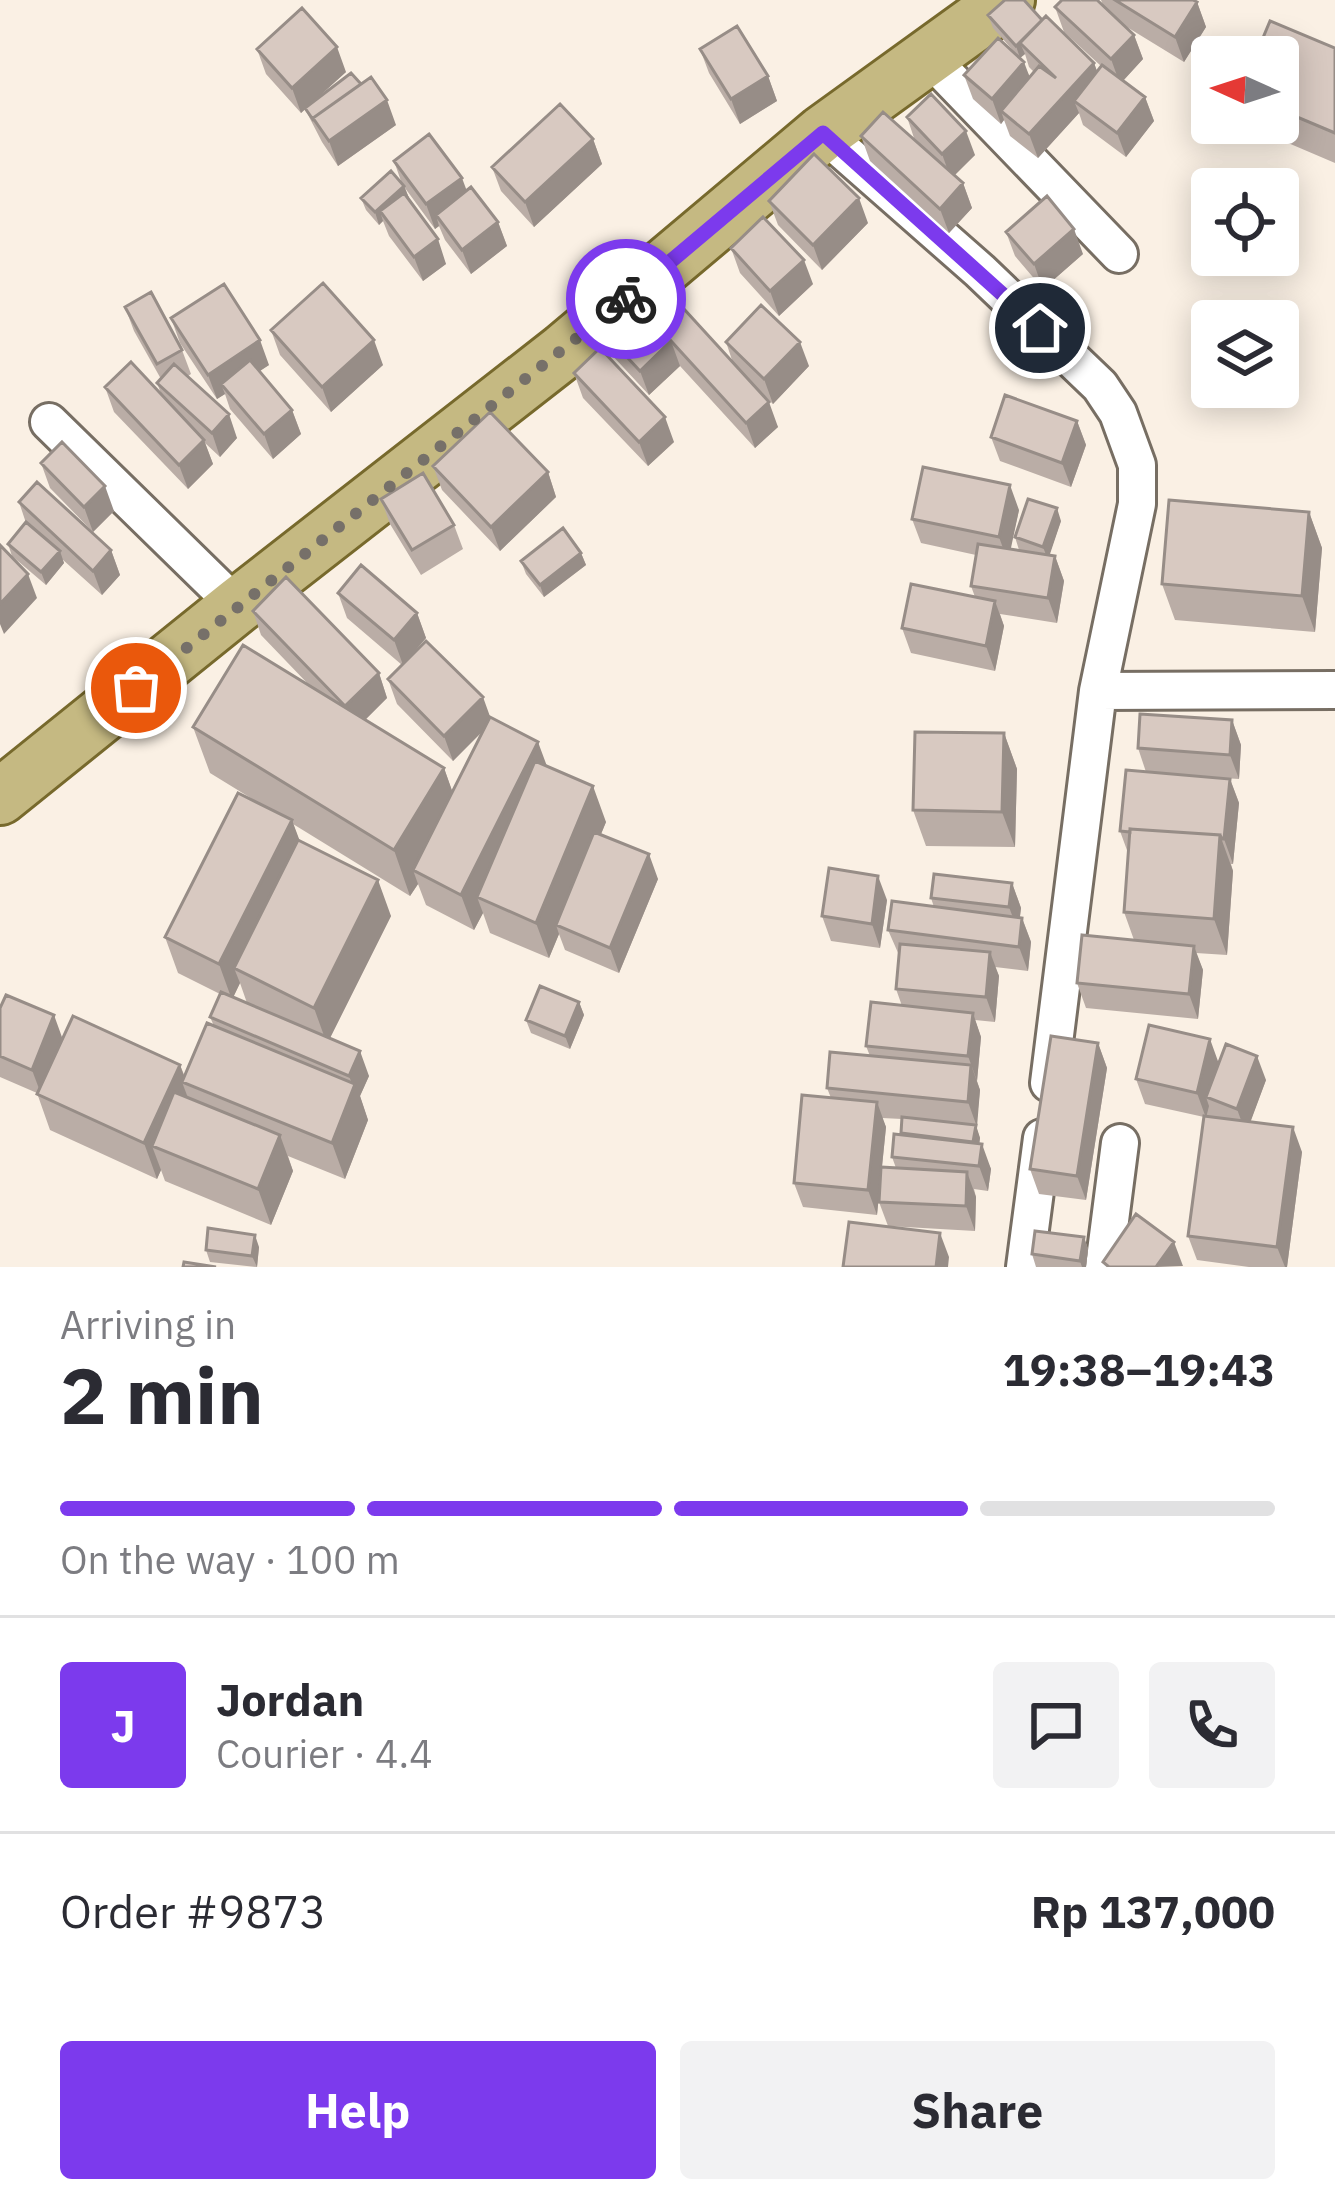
<!DOCTYPE html>
<html lang="en">
<head>
<meta charset="utf-8">
<style>
	body { margin:0; font-family:"IBM Plex Sans",sans-serif; background:#f2f2f3; color:#2b2b33; height:100vh; display:flex; flex-direction:column; font-size:45px; white-space:nowrap }
	* { box-sizing:border-box; margin:0 }
	p { font-size:39px; color:#7c7c81 }
	.icon { flex:none; width:66px; height:66px; fill:none; stroke:currentColor; stroke-width:2; stroke-linecap:round; stroke-linejoin:round }
	.map { position:relative; height:1267px; overflow:hidden }
	.sheet { display:flex; flex-direction:column; background:#fff; flex:1 }
	.sheet>* { flex:none }
	.needle { width:78px; rotate:273deg }
	.fabs { position:absolute; left:1191px; top:36px; display:grid; gap:24px }
	.fabs a { display:grid; place-items:center; width:108px; height:108px; border-radius:12px; background:#fff; box-shadow:0 6px 30px #0003; font-size:60px }
	.pin { position:absolute; display:grid; place-items:center; width:102px; height:102px; color:#fff; margin:-51px; border:6px solid #fff; border-radius:50%; box-shadow:0 3px 12px #0007 }
	.courier { position:absolute; display:grid; place-items:center; width:120px; height:120px; margin:-60px; border:9px solid #7c3aed; border-radius:50%; background:#fff; color:#222; box-shadow:0 3px 15px #0007 }
	.overview em { font-style:normal; font-weight:700 }
	.overview div { display:flex; flex-direction:column-reverse }
	.overview { display:flex; align-items:center; justify-content:space-between; height:204px; padding:0 60px }
	h1 { font-size:78px; font-weight:700; line-height:90px }
	.bar { display:grid; grid-template-columns:repeat(4,1fr); gap:18px 12px; align-content:center; height:144px; padding:0 60px }
	.bar i { height:15px; border-radius:9px; background:#e1e1e2 }
	.bar .active { background:#7c3aed }
	.bar p { grid-column:span 4 }
	.line { display:flex; align-items:center; gap:30px; padding:0 60px; border-top:3px solid #e1e1e2 }
	.line div { flex:1 }
	.round { display:grid; place-items:center; flex:none; width:126px; height:126px; border-radius:12px; background:#f2f2f3 }
	.button { display:flex; gap:24px; margin-top:auto; padding:24px 60px }
	.button a { flex:1; height:138px; border-radius:12px; background:#7c3aed; color:#fff; font-size:48px; font-weight:700; line-height:138px; text-align:center }
	.button a+a { background:#f2f2f3; color:#2b2b33 }
	.map>svg:first-child { display:block }
	.lines { fill:none; stroke-linecap:round; stroke-linejoin:round }
	.street-casing { stroke:#776e63; stroke-width:42 }
	.primary-casing { stroke:#77692c; stroke-width:60 }
	.street { stroke:#fff; stroke-width:36 }
	.primary { stroke:#c5b982; stroke-width:54 }
	.wall { fill:#baada6; fill-rule:evenodd }
	.shaded-wall { fill:#978d87 }
	.building { fill:#d8c9c1; stroke:#978d87; stroke-width:3 }
	.done { stroke:#767069; stroke-width:12; stroke-dasharray:0 21.6 }
	.route { stroke:#7c3aed; stroke-width:15 }
</style>
</head>
<body>
<div class="map">
<svg width="1335" height="1267" viewBox="0 0 1335 1267">
	<rect width="100%" height="100%" fill="#faf0e4"/>
	<g class="lines">
		<defs>
			<path id="street" d="M930 58 1119 254
				M823 133 980 271 1100 386 1118 413 1137 465V504L1098 691 1049 1083
				M49 422 237 606
				M1098 691 1335 690
				M1025 1267 1042 1138
				M1104 1267 1120 1143"/>
			<path id="primary" d="M0 797 237 606 564 351 823 133 1007 0"/>
		</defs>
		<!-- street casing -->
		<use href="#street" class="street-casing"/>
		<!-- primary casing -->
		<use href="#primary" class="primary-casing"/>
		<!-- street -->
		<use href="#street" class="street"/>
		<!-- primary -->
		<use href="#primary" class="primary"/>
	</g>
	<!-- wall -->
	<path class="wall" d="M1101 0H1193L1197 2 1206 27 1184 62 1122 24 1134 35 1143 59 1123 81 1145 97 1154 121 1126 157 1083 125 1079 113 1038 158 1010 136 1004 120 1001 124 973 99 964 75 1018 56 993 28 988 15 1042 20 1094 63 1097 71 1101 66 1064 32 1055 7 1103 5ZM1025 54 1029 67 1034 72 1030 77 1020 58Z
		M1335 48V163L1253 128 1251 123H1278V57Z
		M257 49 346 72 311 103 396 125 338 166 322 142 305 109 301 113 266 74Z
		M700 49 768 76 777 101 740 124 709 73Z
		M907 117 975 155 954 175 963 183 972 208 949 233 870 161 861 136 915 141Z
		M593 139 602 164 534 227 501 191 492 167Z
		M394 161 467 191 498 222 507 246 471 274 445 240 439 226 435 229 405 188 409 198 446 264 423 281 389 236 383 221 379 225 366 210 361 198 402 184Z
		M769 201 868 223 822 270 778 225Z
		M1006 232 1083 254 1043 289 1015 256Z
		M731 248 813 284 779 316 740 273Z
		M618 283 733 363 726 342 809 366 773 404 750 381 778 427 755 448 680 366 649 395 610 353 601 329 626 305Z
		M125 307 182 350 191 374 188 376 237 438 220 457 205 443 213 464 188 489 114 412 105 387 162 396 157 383 161 379 134 331Z
		M171 318 269 365 259 371 292 410 301 434 273 459 230 409 225 394 217 399 180 343Z
		M271 330 383 365 331 412 280 355Z
		M574 373 674 442 648 466 583 398Z
		M1077 421 1086 445 1071 487 1000 461 991 437Z
		M41 463 114 511 93 532 50 488Z
		M433 466 548 472 556 497 500 551 442 490Z
		M381 499 454 525 463 549 421 575 390 524Z
		M19 502 111 550 120 575 102 595 62 559 64 563 46 585 12 556 8 544 26 523Z
		M1019 510 1010 549 1019 550 1015 537 1061 521 1049 555 1055 556 1064 581 1057 623 1000 614 1004 626 995 671 911 653 902 628 975 597 971 586 976 555 921 543 912 519Z
		M1309 512 1322 548 1315 632 1175 620 1162 584Z
		M581 553 586 565 544 597 526 574 521 561Z
		M338 593 417 613 426 638 406 660 490 717 547 766 606 822 601 834 658 879 619 973 565 950 559 934 549 958 490 933 483 913 474 930 426 905 418 884 410 896 293 824 299 840 391 916 330 1038 369 1076 360 1096 368 1120 345 1179 288 1156 293 1171 271 1225 165 1181 161 1170 157 1179 50 1130 37 1093 0 1077V1008L63 1038 180 1065 185 1077 214 1026 210 1017 220 994 178 973 165 937 259 803 210 773 193 727 310 686 261 635 253 611 379 673 387 698 365 720 444 768 452 791 483 730 453 761 397 704 388 679 402 665 347 618ZM240 983 247 1003 233 997Z
		M1232 720 1241 745 1239 779 1223 778 1230 779 1239 803 1233 864H1231L1233 871 1227 955 1196 953 1203 970 1198 1019 1086 1008 1077 983 1134 940 1124 912 1128 853 1120 831 1146 772 1138 748Z
		M1004 733 1017 769 1015 847 926 846 913 810Z
		M1012 883 1021 908 1020 917 1022 918 1031 942 1028 971 995 967 999 976 995 1022 975 1020 981 1037 977 1081 980 1090 976 1127 980 1138 979 1144 991 1169 988 1191 974 1189 976 1197 975 1231 888 1226 879 1202 880 1179 877 1215 803 1207 794 1183 831 1098 827 1088 870 1056 866 1046 902 1006 896 989 899 955 888 930 934 907 931 898ZM882 1118 902 1119 901 1135 892 1157 896 1168 882 1167 886 1127Z
		M887 900 880 948 831 941 822 916Z
		M579 1002 584 1015 570 1049 531 1033 526 1020Z
		M1098 1043 1107 1068 1086 1200 1039 1194 1030 1169Z
		M1218 1063 1266 1080 1250 1122 1302 1152 1287 1267H1249L1197 1260 1188 1236 1204 1117 1145 1104 1136 1079Z
		M1084 1237 1088 1249 1086 1267H1036L1032 1254Z
		M259 1247 257 1267 210 1262 206 1250Z"/>
	<!-- shaded-wall -->
	<path class="shaded-wall" d="M1197 2 1206 27 1184 62 1175 37Z
		M1134 35 1143 59 1120 84 1111 59Z
		M1020 43 1025 54 1020 58 1016 46Z
		M337 47 346 72 301 113 292 88Z
		M1024 62 1033 86 1001 111 1004 120 1001 124 992 99Z
		M1094 63 1103 88 1074 101 1079 113 1038 158 1029 134Z
		M768 76 777 101 740 124 731 99Z
		M1145 97 1154 121 1126 157 1117 133Z
		M387 100 396 125 338 166 329 141Z
		M966 131 975 155 951 179 942 154Z
		M593 139 602 164 534 227 525 202Z
		M462 178 471 202 436 215 439 226 435 229 426 204Z
		M963 183 972 208 949 233 940 209Z
		M404 186 409 198 380 211 383 221 379 225 375 212Z
		M859 198 868 223 822 270 813 245Z
		M498 222 507 246 471 274 462 250Z
		M1074 229 1083 254 1043 289 1034 264Z
		M438 239 446 264 423 281 414 257Z
		M804 260 813 284 779 316 770 291Z
		M260 340 269 365 228 392 221 384 225 394 217 399 208 375Z
		M374 340 383 365 331 412 322 387Z
		M671 341 680 366 649 395 640 371Z
		M800 342 809 366 773 404 764 379Z
		M769 402 778 427 755 448 746 423Z
		M292 410 301 434 273 459 264 434Z
		M229 414 237 438 220 457 212 433Z
		M665 417 674 442 648 466 639 442Z
		M1077 421 1086 445 1071 487 1062 463Z
		M204 440 213 464 188 489 179 465Z
		M548 472 556 497 500 551 491 527Z
		M1010 485 1019 510 1008 562 999 537Z
		M105 486 114 511 93 532 84 507Z
		M1057 508 1061 521 1048 560 1043 547Z
		M1309 512 1322 548 1315 632 1302 596Z
		M111 550 120 575 102 595 93 571Z
		M60 551 64 563 46 585 41 572Z
		M581 553 586 565 544 597 540 585Z
		M1055 556 1064 581 1057 623 1048 598Z
		M28 574 37 598 4 634 0 624V604Z
		M995 601 1004 626 995 671 986 646Z
		M417 613 426 638 403 665 394 640Z
		M379 673 387 698 354 731 345 706Z
		M483 697 492 722 453 761 444 736Z
		M1232 720 1241 745 1239 779 1230 755Z
		M1004 733 1017 769 1015 847 1002 812Z
		M538 742 551 777 477 897 483 913 474 930 461 895Z
		M444 768 460 813 413 870 418 884 410 896 394 850Z
		M1230 779 1239 803 1233 864 1224 839Z
		M593 786 606 822 562 928 556 925 559 934 549 958 536 923Z
		M292 820 305 855 234 968 240 983 232 1000 219 964Z
		M1220 835 1233 871 1227 955 1214 919Z
		M649 854 658 879 619 973 610 948Z
		M878 876 887 900 880 948 872 924Z
		M378 880 391 916 327 1044 314 1008Z
		M1012 883 1021 908 1018 931 1009 907Z
		M1022 918 1031 942 1028 971 1019 947Z
		M1194 946 1203 970 1198 1019 1189 994Z
		M990 952 999 976 995 1022 986 997Z
		M579 1002 584 1015 570 1049 565 1036Z
		M973 1013 981 1037 977 1081 968 1056Z
		M54 1015 63 1040 41 1094 32 1070Z
		M1210 1039 1219 1064 1206 1097 1209 1106 1206 1118 1197 1093Z
		M1098 1043 1107 1068 1086 1200 1077 1176Z
		M360 1051 369 1076 360 1096 368 1120 345 1179 332 1143 354 1089 349 1076Z
		M1257 1056 1266 1080 1246 1134 1237 1109Z
		M180 1065 187 1084 182 1082 191 1106 152 1146 161 1170 157 1179 144 1143Z
		M971 1065 980 1090 977 1127 968 1102Z
		M877 1102 886 1127 877 1215 868 1190Z
		M976 1125 980 1138 978 1154 973 1142Z
		M1293 1127 1302 1152 1287 1267H1285L1277 1247Z
		M280 1135 293 1171 271 1225 258 1189Z
		M982 1144 991 1169 988 1191 979 1166Z
		M967 1172 976 1197 975 1231 966 1206Z
		M940 1233 949 1257 948 1267H936Z
		M255 1235 259 1247 257 1267 252 1256Z
		M1084 1237 1088 1249 1086 1267H1082L1080 1261Z
		M1174 1242 1183 1266 1156 1267Z"/>
	<!-- building -->
	<path class="building" d="M1005 0H1024L1042 20 1016 46 988 15Z
		M1062 0H1097L1134 35 1111 59 1055 7Z
		M1115 0H1193L1197 2 1175 37Z
		M302 8 337 47 292 88 257 49Z
		M1046 16 1094 63 1029 134 1001 111 1039 66 1056 78 1020 43Z
		M1270 21 1335 48V133L1278 109V57H1255Z
		M737 26 768 76 731 99 700 49Z
		M998 38 1024 62 992 99 964 75Z
		M1102 65 1145 97 1117 133 1074 101Z
		M351 73 361 84 313 118 314 121 305 108Z
		M371 77 387 100 329 141 313 118Z
		M931 94 966 131 942 154 907 117Z
		M560 104 593 139 525 202 492 167Z
		M883 112 963 183 940 209 861 136Z
		M429 134 462 178 426 204 394 161Z
		M814 154 859 198 813 245 769 201Z
		M391 171 404 186 375 212 361 198Z
		M471 187 498 222 462 250 436 215Z
		M404 193 438 239 414 257 380 211Z
		M1047 196 1074 229 1034 264 1006 232Z
		M763 217 804 260 770 291 731 248Z
		M641 262 769 402 746 423 671 341 640 371 601 329 632 299 618 283Z
		M323 283 374 340 322 387 271 330Z
		M224 284 260 340 208 375 171 318Z
		M151 292 182 350 157 364 125 307Z
		M761 305 800 342 764 379 726 342Z
		M600 348 665 417 639 442 574 373Z
		M250 360 292 410 264 434 221 384Z
		M131 362 204 440 179 465 105 387Z
		M174 364 229 414 212 433 157 383Z
		M1005 395 1077 421 1062 463 991 437Z
		M490 412 548 472 491 527 433 466Z
		M62 442 105 486 84 507 41 463Z
		M923 467 1010 485 999 537 912 519Z
		M423 473 454 525 412 550 381 499Z
		M37 482 111 550 93 571 19 502Z
		M1028 499 1057 508 1043 547 1015 537Z
		M1169 500 1309 512 1302 596 1162 584Z
		M26 522 60 551 41 572 8 544Z
		M563 528 581 553 540 585 521 561Z
		M978 544 1055 556 1048 598 971 586Z
		M0 545 28 574 0 604Z
		M361 565 417 613 394 640 338 593Z
		M286 577 379 673 345 706 253 611Z
		M911 584 995 601 986 646 902 628Z
		M426 641 483 697 444 736 388 679Z
		M243 645 444 768 394 850 193 727Z
		M1140 714 1232 720 1230 755 1138 748Z
		M490 717 538 742 461 895 413 870Z
		M915 732 1004 733 1002 812 913 810Z
		M535 761 593 786 536 923 477 897Z
		M1126 770 1230 779 1224 839H1222L1220 835 1130 829V832L1120 831Z
		M238 793 292 820 219 964 165 937Z
		M1130 829 1220 835 1214 919 1124 912Z
		M594 832 649 854 610 948 556 925Z
		M298 840 378 880 314 1008 234 968Z
		M829 868 878 876 872 924 822 916Z
		M934 874 1012 883 1009 907 931 898Z
		M892 901 1022 918 1019 947 888 930Z
		M1082 935 1194 946 1189 994 1077 983Z
		M900 944 990 952 986 997 896 989Z
		M540 986 579 1002 565 1036 526 1020Z
		M221 992 360 1051 349 1076 210 1017Z
		M6 995 54 1015 32 1070 0 1056V1008Z
		M871 1002 973 1013 968 1056 866 1046Z
		M73 1016 180 1065 144 1143 37 1094Z
		M207 1023 355 1084 332 1143 182 1082Z
		M1149 1025 1210 1039 1197 1093 1136 1079Z
		M1051 1036 1098 1043 1077 1176 1030 1169Z
		M1226 1044 1257 1056 1237 1109 1206 1097Z
		M830 1052 971 1065 968 1102 827 1088Z
		M174 1092 280 1135 258 1189 152 1146Z
		M802 1095 877 1102 868 1190 794 1183Z
		M1204 1116 1293 1127 1277 1247 1188 1236Z
		M902 1117 976 1125 973 1142 901 1133Z
		M894 1134 982 1144 979 1166 892 1157Z
		M881 1167 967 1172 966 1206 879 1202Z
		M1136 1214 1174 1242 1156 1267H1109L1103 1262Z
		M849 1222 940 1233 936 1267H843Z
		M208 1228 255 1235 252 1256 206 1250Z
		M1035 1231 1084 1237 1080 1261 1032 1254Z
		M184 1262 216 1267H183Z"/>
	<g class="lines">
		<!-- done -->
		<path class="done" d="M136 688 626 299"/>
		<!-- route -->
		<path class="route" d="M626 299 823 133 1040 328"/>
	</g>
</svg>
<div class="fabs">
<a><svg class="needle" viewBox="-14 -14 28 28"><path d="M0-13l5 13h-10z" fill="#e53935"/><path d="M0 13l5-13h-10z" fill="#7c7c81"/></svg></a>
<a><svg class="icon" aria-label="locate" viewBox="0 0 24 24"><circle cx="12" cy="12" r="6"/><path d="M12 2v4M12 18v4M2 12h4M18 12h4"/></svg></a>
<a><svg class="icon" aria-label="layers" viewBox="0 0 24 24"><path d="M12 4l9 5-9 5-9-5zM3 14l9 5 9-5"/></svg></a>
</div>
<div class="pin" style="left:136px;top:688px;background:#ea580c"><svg class="icon" aria-label="bag" viewBox="0 0 24 24"><path d="M5 8h14l-1 12H6zM9 8a3 3 0 0 1 6 0"/></svg></div>
<div class="pin" style="left:1040px;top:328px;background:#1f2937"><svg class="icon" aria-label="home" viewBox="0 0 24 24"><path d="M3 11l9-7 9 7M6 9v11h12V9"/></svg></div>
<div class="courier" style="left:626px;top:299px"><svg class="icon" aria-label="bike" viewBox="0 0 24 24"><circle cx="6" cy="16" r="4"/><circle cx="18" cy="16" r="4"/><path d="M6 16l4-8h5l3 8M10 8l3 8H6M13 5h3"/></svg></div>
</div>
<section class="sheet">
<div class="overview"><div><h1>2 min</h1><p>Arriving in</p></div><em>19:38–19:43</em></div>
<div class="bar"><i class="active"></i><i class="active"></i><i class="active"></i><i></i><p>On the way · 100 m</p></div>
<div class="line" style="height:216px"><b class="round" style="background:#7c3aed;color:#fff">J</b><div><b>Jordan</b><p>Courier · 4.4</p></div><a class="round"><svg class="icon" aria-label="chat" viewBox="0 0 24 24"><path d="M4 5h16v11H9l-5 4z"/></svg></a><a class="round"><svg class="icon" aria-label="phone" viewBox="0 0 24 24"><path d="M5 4h4l2 5-3 2q2 4 5 5l2-3 5 2v4C11 20 4 13 5 4z"/></svg></a></div>
<div class="line" style="height:156px"><div>Order #9873</div><b>Rp 137,000</b></div>
<div class="button"><a>Help</a><a>Share</a></div>
</section>
</body>
</html>
